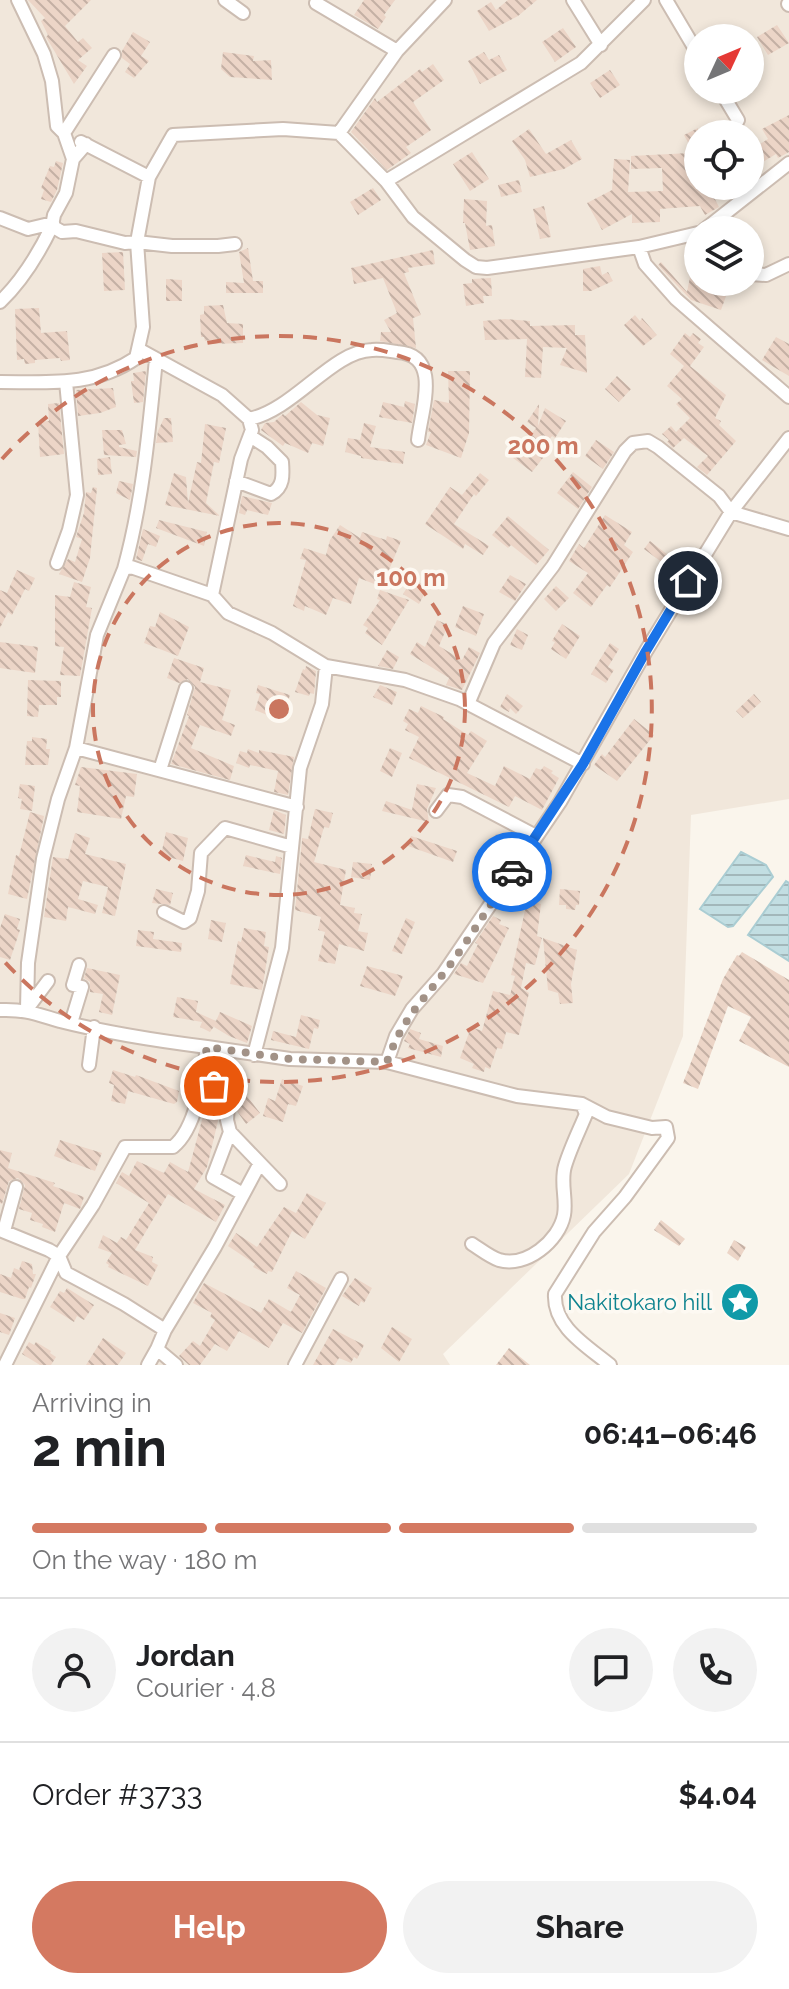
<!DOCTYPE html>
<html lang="en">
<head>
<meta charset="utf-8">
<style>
	body { margin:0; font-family:Raleway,sans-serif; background:#f2f2f2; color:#202124; height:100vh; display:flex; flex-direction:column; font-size:30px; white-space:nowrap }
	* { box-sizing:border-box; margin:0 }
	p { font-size:26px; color:#757577 }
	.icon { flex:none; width:44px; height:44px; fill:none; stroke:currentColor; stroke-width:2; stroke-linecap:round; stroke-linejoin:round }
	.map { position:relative; height:1365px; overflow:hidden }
	.drawer { display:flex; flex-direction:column; background:#fff; flex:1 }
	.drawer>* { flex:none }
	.needle { width:52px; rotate:46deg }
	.fabs { position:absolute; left:684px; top:24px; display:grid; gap:16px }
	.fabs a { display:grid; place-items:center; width:80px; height:80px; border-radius:50%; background:#fff; box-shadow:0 4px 12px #0003; font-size:40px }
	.pin { position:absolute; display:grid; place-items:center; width:68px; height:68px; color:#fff; margin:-34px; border:4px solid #fff; border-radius:50%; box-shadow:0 2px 8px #0007 }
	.courier { position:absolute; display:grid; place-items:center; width:80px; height:80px; margin:-40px; border:6px solid #1a73e8; border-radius:50%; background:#fff; color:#222; box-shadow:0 2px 10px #0007 }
	.headline em { font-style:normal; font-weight:700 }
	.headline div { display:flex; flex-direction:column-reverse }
	.headline { display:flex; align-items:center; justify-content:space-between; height:136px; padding:0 32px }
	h1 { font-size:52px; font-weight:700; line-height:60px }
	.bar { display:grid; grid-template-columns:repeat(4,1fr); gap:12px 8px; align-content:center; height:96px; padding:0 32px }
	.bar i { height:10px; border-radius:6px; background:#e0e0e0 }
	.bar .current { background:#d47961 }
	.bar p { grid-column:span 4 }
	.line { display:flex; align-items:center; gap:20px; padding:0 32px; border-top:2px solid #e0e0e0 }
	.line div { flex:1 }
	.round { display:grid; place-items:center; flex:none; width:84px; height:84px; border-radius:42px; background:#f2f2f2 }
	.cta { display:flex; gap:16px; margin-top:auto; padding:16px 32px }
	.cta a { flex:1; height:92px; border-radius:48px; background:#d47961; color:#fff; font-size:32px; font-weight:700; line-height:92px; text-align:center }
	.cta a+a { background:#f2f2f2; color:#202124 }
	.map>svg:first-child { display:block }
	.residential { fill:#f1e7db; fill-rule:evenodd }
	.water { fill:url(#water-rules); stroke:#aacdd3; stroke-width:2 }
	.building { fill:url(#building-back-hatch) }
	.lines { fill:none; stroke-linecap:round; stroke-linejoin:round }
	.minor-casing { stroke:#ccbdb2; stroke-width:16 }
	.minor { stroke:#fff; stroke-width:12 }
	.done { stroke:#a29287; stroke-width:8; stroke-dasharray:0 14.4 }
	.route { stroke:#1a73e8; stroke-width:10 }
	.ring { fill:none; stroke:#ca765f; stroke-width:4; stroke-dasharray:14 10 }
	.labels { text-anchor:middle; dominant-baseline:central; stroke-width:7; stroke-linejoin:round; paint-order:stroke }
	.culture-label { font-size:22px; fill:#0d838f; stroke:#fdf9f2; text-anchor:end }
	.centre { fill:#ca765f; stroke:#fdf9f2; stroke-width:4 }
	.ring-label { font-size:24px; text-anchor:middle; font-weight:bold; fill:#ca765f; stroke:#fdf9f2; stroke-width:7; stroke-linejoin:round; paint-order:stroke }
</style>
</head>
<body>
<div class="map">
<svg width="789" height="1365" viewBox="0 0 789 1365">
	<defs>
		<pattern id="water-rules" width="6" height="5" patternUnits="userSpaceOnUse" patternTransform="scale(2)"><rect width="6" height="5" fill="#c2dee2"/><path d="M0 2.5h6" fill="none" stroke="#a2b7ba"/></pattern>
		<pattern id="building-back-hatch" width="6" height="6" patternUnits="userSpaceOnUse" patternTransform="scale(2)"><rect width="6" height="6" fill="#ecd5c7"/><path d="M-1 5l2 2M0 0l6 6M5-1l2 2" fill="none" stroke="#c4b0a4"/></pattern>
	</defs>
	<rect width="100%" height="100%" fill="#faf5ec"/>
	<!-- residential -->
	<path class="residential" d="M0 0H789V799L691 815 683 1036 629 1174 443 1354 450 1365H0ZM698 38H750V90H698ZM698 134H750V186H698ZM698 230H750V282H698Z"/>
	<!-- water -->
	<path class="water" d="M741 852 766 865 773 877 733 926 728 927 700 909Z
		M786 881 789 883V961L748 935Z"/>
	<!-- building -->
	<path class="building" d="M28 0H91L65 26 78 42 83 38 92 48 78 60 87 66 74 84 46 37 48 35 41 21 45 18Z
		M364 0H395L384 15 386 17 378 29 354 15Z
		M508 0H537L518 16 489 31 477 11 491 2 496 10Z
		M777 25 789 43 768 55 757 37Z
		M563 28 576 47 555 62 542 42Z
		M133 32 150 42 141 56 149 61 134 78 125 72 130 64 122 58V51Z
		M223 52 254 56 253 61 271 60 272 80 230 77 221 69Z
		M484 52 489 60 499 55 507 70 480 84 468 61Z
		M433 64 444 80 413 102 431 130 406 147 411 153 387 170 351 132 375 98 377 102 420 69 422 72Z
		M610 70 620 85 600 98 590 83Z
		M789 115V152L778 158 776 154 756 166 754 163 750 166V150L768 139 762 129Z
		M698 128V161L684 135Z
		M529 129 546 154 571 140 582 159 564 169 530 177 525 160 512 141Z
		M472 152 489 179 470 191 453 164Z
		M690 153 693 182 698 180V186H708L719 207 705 215 700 206 660 209V222L632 223V214L602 230 587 203 612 190 614 159 630 160 628 192 663 191 662 168 631 169V156Z
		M56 161 63 163 57 190 51 202 41 199 44 190 41 188 50 166 54 167Z
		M519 180 522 192 501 197 498 185Z
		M373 188 381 200 358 215 350 202Z
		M464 199 487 201 486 226 492 225 495 246 470 250 465 223H463Z
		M544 206 551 237 540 239 533 209Z
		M248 248 253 281H263V293H226V282L244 283 239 252Z
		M433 250 435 264 408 268 409 272 404 273 421 315 413 318 416 348 380 341 381 332H391L384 320 397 313 383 278 354 284 351 268Z
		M123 252 125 290 104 291 102 253Z
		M661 262 687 292 693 262 698 263V282H713L729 288 721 310 691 300 658 265Z
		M600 266 602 275 608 272 613 281 591 291H583V269Z
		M491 278 492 296H483L484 303 466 306 463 284 472 283V279Z
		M166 279 182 280V301H166Z
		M223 305 227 323 243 324V343L213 344V340L205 341 204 337H201L200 315 204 314V306Z
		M39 308 41 333 67 331 70 360 61 361 60 358 35 360V363L25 364 24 359 17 360 15 309Z
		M635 315 640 321 642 318 657 335 643 346 624 325Z
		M505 319 530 321V326L575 325V335H585L587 373 560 365 567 348 543 347 541 378 525 377 527 339 485 340 483 321Z
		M685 333 690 337 693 333 701 339 698 343 704 347 690 366 726 395 715 418 721 421 719 425 736 441 707 475 697 467 708 456 684 438 673 448 667 442 669 440 662 434 671 426 676 432 690 418 676 404 682 399 667 386 684 366 670 354Z
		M776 337 789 344V376L762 360Z
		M146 371 143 402 134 403 131 381H134L133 373Z
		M448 371H470L469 433 461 458 426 445 431 432H428L434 400 449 403Z
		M617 376 631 389 619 402 605 389Z
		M113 388 116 407 100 413 78 416 76 390Z
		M405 401 415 404 412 423 379 417 383 402 404 407Z
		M301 402 317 415 330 418 323 446 312 443 308 453 285 443 283 446 261 430 265 423 274 422 283 414 285 416Z
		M59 403 64 454 40 457 38 422 49 421 48 404Z
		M539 404 538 426 545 408 566 421 555 438 552 436 542 450 546 454 532 472 513 458 536 428 527 422Z
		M164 418H171L173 442 156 443 158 431Z
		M364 423 376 426 370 447 405 452 403 464 361 458V456L345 452 348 438 360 440Z
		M205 424 226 428 219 463 214 462 206 503 220 516 165 505 174 473 186 477 188 503 197 462 201 463Z
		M102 430H122L126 444 119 445V447L137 451 136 457 104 455Z
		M596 440 614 452 603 469 585 456Z
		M110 457 112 474 98 475 97 459Z
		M573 472 592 487 578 509 557 493Z
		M480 473 489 480 476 496 474 494 454 524 489 546 483 555 465 544 463 549 425 524 450 487 462 495Z
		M119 481 133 484 130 500 116 493Z
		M93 487 97 488 90 558 82 582 59 574 68 559 75 562 82 539 76 537 84 513 86 492 91 493Z
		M242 496 272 503 268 515 247 510 245 515 239 513Z
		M605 515 632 532 624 545 633 552 610 587 607 585 591 607 573 593 588 573 569 561 579 544 584 548Z
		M508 516 549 550 536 565 511 545 508 548 492 535Z
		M159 520 207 532 204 546 156 528Z
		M340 525 360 538 362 532 386 540 387 536 401 541 382 587 359 578 351 604 333 598 326 615 305 606 304 611 293 606 306 560 300 559 304 548 326 555 330 540Z
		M143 529 160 536 156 547 148 544 142 561 136 559Z
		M650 541 686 569 671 588 658 576 667 566 644 549Z
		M17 570 35 578 29 591 25 589 12 615 8 612 0 628V590L7 593Z
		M510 575 526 584 515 601 499 592Z
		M413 578 425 586 422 591 425 593 419 604 403 594Z
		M74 582 91 587 86 607 92 608 80 676 60 675 64 647 55 646V595L70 597Z
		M556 586 569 598 556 611 544 599Z
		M380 590 409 600 382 645 365 633 368 628 363 625 380 600 377 599Z
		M463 606 484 614 476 636 455 627Z
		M160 612 189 627 178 656 144 643 150 626 155 627Z
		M437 620 448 625 439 646 462 660 469 647 480 653 462 690 446 685 449 678 410 654 417 642 425 647Z
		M562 624 580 636 566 659 551 649 555 642 552 641Z
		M517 629 528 635 522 650 510 645Z
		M0 642 38 647 35 673 0 668Z
		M610 643 619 649 608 667 614 670 606 683 591 674Z
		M387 650 399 657 393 669 378 666Z
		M174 658 204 668 200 682 231 690 222 720 235 725 231 736 200 725 191 748 234 766 230 780 171 764 189 716 187 715 195 687 188 679 179 683 167 678Z
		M306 666 316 671 314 694 310 693 309 696 295 692 303 669 305 670Z
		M28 680 61 681V697H57V705H39L38 717 27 716Z
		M258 685 290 695 287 704 278 701 272 717 255 710 260 694 256 693Z
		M380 685 397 692 392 705 373 697Z
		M507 694 523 706 516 714 510 708 509 712 500 707Z
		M754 694 761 702 743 718 736 711Z
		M421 706 444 717 443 719 468 735 471 731 487 741 467 773 495 786 504 766 530 779 536 768 541 770 544 766 553 771 551 773 559 778 542 810 515 796 509 807 409 758 419 737 405 730 408 724 403 721 409 709 418 713Z
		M634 719 654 735 617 781 594 765 602 754 605 757Z
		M32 737 47 739 46 749H50L48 765H25L27 741H32Z
		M390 748 402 753 392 777 380 771Z
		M248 749 259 753V750L294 757 288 795 274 792 278 771 250 765 249 768 236 763 240 751 247 753Z
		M81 767 137 774 134 797 126 796 121 819 77 812 80 786 75 785Z
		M20 784 35 786 32 811 20 809 22 799 18 798Z
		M417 784 436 788 427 809 429 822 382 811 386 801 412 810Z
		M315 809 333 813 329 828 324 827 314 862 346 870 340 905 355 908 354 913 362 914 358 931 368 933 364 951 339 944 335 964 318 961 325 932 318 930 321 917 295 910 302 841V838L308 839Z
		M274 810 286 815 284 834 269 830Z
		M30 812 44 816 27 899 8 894 16 855 19 856Z
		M166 832 188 838 183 861 161 855Z
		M75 833 90 838 85 854 126 864 115 916 102 913 108 887 83 881 78 899 98 905 95 914 68 907 66 921 44 917 53 857 68 859Z
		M496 834 510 842 500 861 486 853Z
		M411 836 457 851 453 862 408 846Z
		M246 855 275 862 276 856 282 858 280 874 243 866Z
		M353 862 372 864 370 880 351 877Z
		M156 889 173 893 170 905 152 903Z
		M560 889 580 891 579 905H576L575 910 566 909V905H559Z
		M527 901 541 904 537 936 542 938 535 965 526 963 521 988 529 993 519 1035 506 1032 502 1049 497 1048 490 1069 485 1067 484 1072 472 1068 474 1064 460 1058 471 1027 482 1031 493 991 510 995 515 976 511 975Z
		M5 914 20 919 17 929 20 930 10 960 0 957V928Z
		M493 916 501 920 499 924 509 928 483 983 454 974 461 963 467 966 478 944 475 943Z
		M406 918 415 922 402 954 392 951Z
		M211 920 226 923 222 942 208 939Z
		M244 928 266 932 264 946 269 947 262 990 230 984 238 941 241 942Z
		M138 930 154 932 153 939 182 943 181 952 136 946Z
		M543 938 577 950 571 984 573 1003 560 1004 558 993 548 990Z
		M742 952 789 980V1067L739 1041 751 1017 728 1006 698 1089 683 1083 723 979 737 955 739 956Z
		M367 966 403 976 395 996 360 986Z
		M87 968 120 975 112 1015 99 1012 103 994 90 992V982L84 978Z
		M177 997 198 1001 196 1012 216 1021 220 1012 252 1026 247 1043 229 1036 214 1027 215 1025 210 1032 200 1027 202 1022 173 1017Z
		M301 1015 320 1020 318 1029 314 1028 309 1049 271 1040 273 1031 296 1037Z
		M410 1029 421 1033 419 1039 443 1046 441 1057 408 1048 410 1044 404 1041Z
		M223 1065 260 1113 246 1124 237 1111 235 1100 221 1080 212 1075Z
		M113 1070 135 1077 136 1075 179 1091 177 1102 174 1104 128 1091 125 1104 111 1101 114 1085 109 1083Z
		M282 1079 303 1086 296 1106 288 1104 283 1122 263 1116 268 1098 275 1101Z
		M209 1094 219 1108 218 1121 207 1167 194 1189 225 1205 216 1222 168 1194 135 1250 153 1257 152 1262 158 1265 148 1286 108 1267 109 1265 106 1263 112 1253 98 1248 103 1235 117 1243 121 1237 126 1240 149 1203 116 1183 122 1172 129 1176 137 1161 164 1173 170 1162 188 1172Z
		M60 1140 102 1153 95 1171 54 1156Z
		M0 1150 12 1153 8 1168 55 1183 53 1186 84 1197 80 1209 64 1203 55 1232 42 1227 43 1224 30 1220 32 1213 19 1209 25 1185 18 1178 9 1181 2 1204 0 1203Z
		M307 1193 326 1203 305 1239 292 1231 272 1272 268 1271 267 1274 253 1267 255 1264 228 1246 236 1233 257 1247 284 1207 296 1213Z
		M661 1220 685 1239 679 1246 654 1230Z
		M734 1240 746 1247 738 1261 727 1253Z
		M22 1261 32 1264 33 1274H36L31 1288 29 1287 25 1299H22L0 1292V1274L11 1278 14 1268 19 1270Z
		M296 1271 326 1288 302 1333 283 1323 269 1348 239 1331 227 1351 215 1344 200 1365H189L179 1356 193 1341 200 1346 215 1320 210 1317 212 1313 193 1303 204 1283 261 1313 269 1299 291 1312 300 1295 287 1288Z
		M355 1278 372 1288 364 1303 361 1301 359 1306 342 1296Z
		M67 1288 94 1305 84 1320 77 1316 74 1322 50 1307 60 1291 64 1293Z
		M0 1313 15 1318 9 1335 0 1332Z
		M392 1327 412 1339 399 1362 381 1348Z
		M333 1329 364 1345 357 1359 354 1357 351 1363 339 1358 335 1365H313Z
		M103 1338 126 1353 118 1365H86Z
		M29 1342 34 1345 36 1342 51 1351 50 1353 56 1357 51 1365H40L22 1354Z
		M509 1348 530 1365H496Z"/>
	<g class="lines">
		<defs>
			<path id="minor" d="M18 0 44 54 52 81 57 126 64 133 73 159 86 144
				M225 0 243 13
				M573 0 601 45
				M666 0 698 54
				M316 3 397 51
				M788 4 789 5
				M720 90 738 120
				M64 133 114 55
				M339 133 397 51 445 0
				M81 142 149 177
				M73 159 66 193 54 215 52 226 62 232 76 231 125 243 137 242 172 246H218L235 244
				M386 181 581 63 644 0
				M0 218 28 229 53 223
				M704 230 789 163
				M639 247 698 233
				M750 274 766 275 789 264
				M0 302C22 281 39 253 52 226
				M140 350 222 395 249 419 252 430 241 459 212 595
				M0 382C50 382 93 387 136 358L143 327 137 242 149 177 173 135 283 129 339 133 386 181 413 217 465 260 476 267 487 268 639 247 645 264 676 299 789 397
				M249 419C294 410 332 351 372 350 381 349 389 351 397 352 443 355 421 411 418 440
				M236 481 271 494C284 487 283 475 282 462L267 447 250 436
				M57 563 69 530 77 495 66 382
				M124 569C143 500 149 430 156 359
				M468 704 494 643 553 566 625 451 633 443 648 441 658 447 719 496 731 512 789 529
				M76 748 297 807
				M160 770 186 688
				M436 811 448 795 462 797 536 836
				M164 912 184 922 190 918 198 891 201 853 225 828 292 847
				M27 1009 28 963 43 859 58 799 76 748 97 635 124 569 131 567 212 595 228 613 272 633 326 666 405 680 459 699 583 764
				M27 1009 48 981
				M0 1010C26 1009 36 1014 60 1021 107 1033 159 1041 207 1047
				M71 1023 82 987 73 985 79 965
				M254 1055 282 948 300 768 322 704 326 666
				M387 1062 396 1036 412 1009 443 974 560 802 646 651 731 512 789 438
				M89 1065 94 1027
				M201 1079 214 1086 228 1105 227 1120 230 1132 213 1177 243 1194
				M230 1132 280 1184
				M0 1230 49 1250 59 1256 93 1205 125 1147H173C197 1128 203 1076 207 1047L290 1059 387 1062 517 1096 582 1104 607 1117 652 1128 666 1127 668 1138 625 1197 594 1232 555 1294C553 1327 587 1346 610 1365
				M4 1231 16 1187
				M472 1244C480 1249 490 1257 499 1260 526 1268 559 1241 564 1215 567 1199 560 1182 565 1166 570 1149 579 1131 586 1114L582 1104
				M59 1256 66 1273 124 1304 165 1330 157 1349 176 1365
				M165 1330 215 1247 260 1163
				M5 1365 59 1256
				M148 1365 157 1349
				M295 1365 341 1279"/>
		</defs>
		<!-- minor casing -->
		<use href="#minor" class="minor-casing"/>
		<!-- minor -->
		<use href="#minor" class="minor"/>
	</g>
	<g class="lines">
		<!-- done -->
		<path class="done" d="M214 1086 201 1079 207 1047 290 1059 387 1062C401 1022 418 1006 443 974 468 942 489 906 512 872"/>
		<!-- route -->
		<path class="route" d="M512 872 583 764 646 651 688 581"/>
	</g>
	<!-- distance rings -->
	<g class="ring">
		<circle cx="279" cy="709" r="186"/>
		<path d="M2 459A373 373 0 1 1 2 959"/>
	</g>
	<!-- icons -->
	<defs>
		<symbol id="sight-disc" viewBox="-11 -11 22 22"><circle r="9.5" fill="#0f9aa8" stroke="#fdf9f2"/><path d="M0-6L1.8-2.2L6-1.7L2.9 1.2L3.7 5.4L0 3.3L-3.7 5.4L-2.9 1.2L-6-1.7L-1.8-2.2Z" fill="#fff"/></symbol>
	</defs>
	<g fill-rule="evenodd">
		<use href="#sight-disc" x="718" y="1280" width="44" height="44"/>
	</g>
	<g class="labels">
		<!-- culture labels -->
		<g class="culture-label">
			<text x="712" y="1302">Nakitokaro hill</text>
		</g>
	</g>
	<circle cx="279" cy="709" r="12" class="centre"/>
	<g class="ring-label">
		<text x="543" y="454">200 m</text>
		<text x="411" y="586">100 m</text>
	</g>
</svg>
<div class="fabs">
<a><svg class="needle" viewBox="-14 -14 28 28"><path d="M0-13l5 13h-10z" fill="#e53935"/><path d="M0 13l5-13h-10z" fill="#757577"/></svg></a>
<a><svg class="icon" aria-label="locate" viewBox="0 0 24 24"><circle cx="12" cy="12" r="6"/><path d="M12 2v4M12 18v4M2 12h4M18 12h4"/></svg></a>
<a><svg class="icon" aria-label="layers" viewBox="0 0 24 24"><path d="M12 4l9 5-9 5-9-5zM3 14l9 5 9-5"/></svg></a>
</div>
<div class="pin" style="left:214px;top:1086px;background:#ea580c"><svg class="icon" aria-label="bag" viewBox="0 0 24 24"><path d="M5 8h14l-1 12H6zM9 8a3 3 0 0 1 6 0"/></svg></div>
<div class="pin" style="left:688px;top:581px;background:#1f2937"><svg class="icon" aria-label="home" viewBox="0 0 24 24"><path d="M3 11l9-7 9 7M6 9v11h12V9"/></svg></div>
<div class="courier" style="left:512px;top:872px"><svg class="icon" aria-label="car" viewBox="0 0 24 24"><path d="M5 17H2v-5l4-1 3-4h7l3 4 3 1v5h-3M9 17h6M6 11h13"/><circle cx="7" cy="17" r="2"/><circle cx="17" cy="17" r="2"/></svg></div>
</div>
<section class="drawer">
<div class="headline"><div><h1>2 min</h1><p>Arriving in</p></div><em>06:41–06:46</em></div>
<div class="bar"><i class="current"></i><i class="current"></i><i class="current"></i><i></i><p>On the way · 180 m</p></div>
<div class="line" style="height:144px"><a class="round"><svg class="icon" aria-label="person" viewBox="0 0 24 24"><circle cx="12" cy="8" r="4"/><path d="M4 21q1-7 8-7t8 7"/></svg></a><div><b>Jordan</b><p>Courier · 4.8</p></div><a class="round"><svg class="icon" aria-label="chat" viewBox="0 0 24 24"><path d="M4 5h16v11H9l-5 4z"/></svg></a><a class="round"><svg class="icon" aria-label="phone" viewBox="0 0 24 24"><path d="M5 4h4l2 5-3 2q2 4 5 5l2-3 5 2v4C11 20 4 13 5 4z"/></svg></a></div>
<div class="line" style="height:104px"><div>Order #3733</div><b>$4.04</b></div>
<div class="cta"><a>Help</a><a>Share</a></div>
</section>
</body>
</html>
